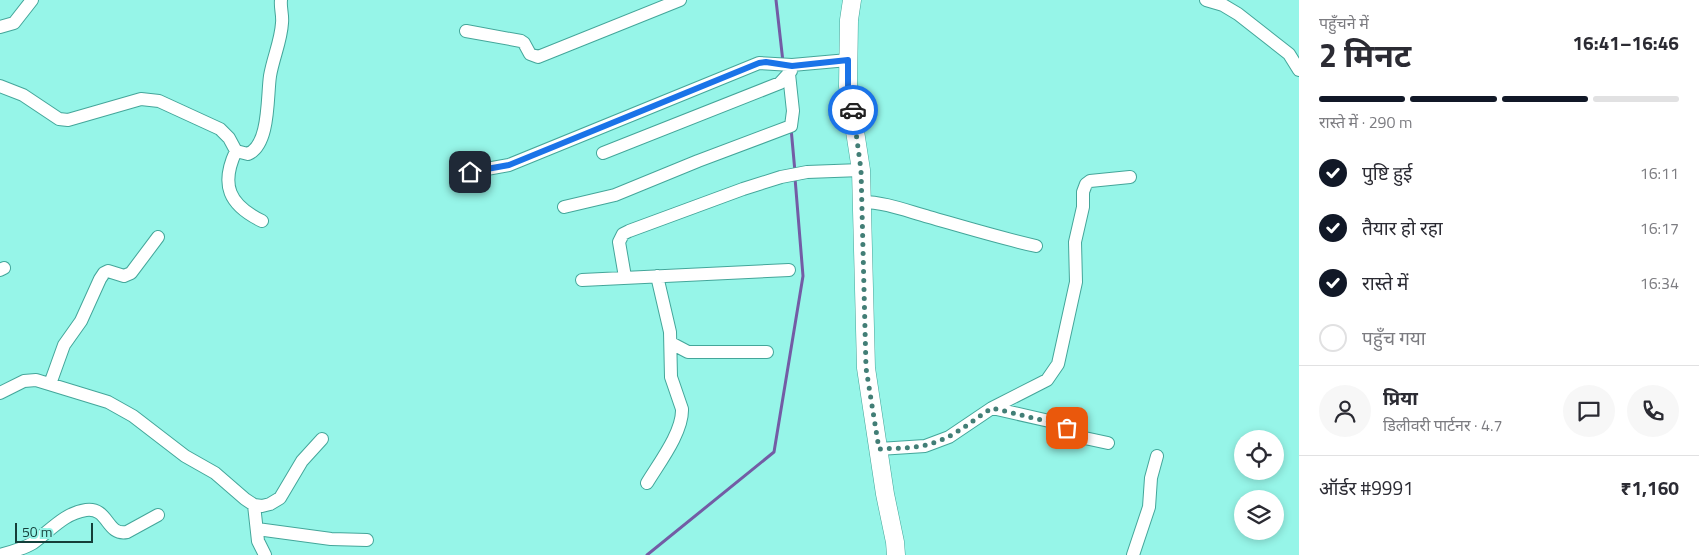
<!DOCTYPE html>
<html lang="hi">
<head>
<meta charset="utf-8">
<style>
	body { margin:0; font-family:"Titillium Web","Noto Sans Devanagari",sans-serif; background:#f7f7f7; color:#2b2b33; height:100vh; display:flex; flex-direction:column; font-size:19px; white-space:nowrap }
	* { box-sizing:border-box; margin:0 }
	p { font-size:16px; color:#7c7c81 }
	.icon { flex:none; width:28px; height:28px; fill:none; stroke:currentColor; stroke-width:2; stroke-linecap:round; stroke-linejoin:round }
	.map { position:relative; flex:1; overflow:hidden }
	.side { display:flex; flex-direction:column; background:#fff; width:400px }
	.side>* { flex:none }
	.fabs { position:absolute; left:1234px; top:430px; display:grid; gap:10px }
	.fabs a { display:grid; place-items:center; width:50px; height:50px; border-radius:50%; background:#fff; box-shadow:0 2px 8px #0003; font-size:25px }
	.scale { position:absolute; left:15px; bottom:12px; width:78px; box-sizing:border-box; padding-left:5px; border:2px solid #143e39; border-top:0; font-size:14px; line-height:18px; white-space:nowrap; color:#143e39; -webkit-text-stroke:4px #96f5e8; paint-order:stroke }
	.pin { position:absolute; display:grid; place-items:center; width:42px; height:42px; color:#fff; margin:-21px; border-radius:10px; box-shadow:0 2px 8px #0006 }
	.courier { position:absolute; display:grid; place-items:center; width:50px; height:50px; margin:-25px; border:4px solid #1a73e8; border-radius:50%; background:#fff; color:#222; box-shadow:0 1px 6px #0007 }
	.overview em { font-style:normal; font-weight:700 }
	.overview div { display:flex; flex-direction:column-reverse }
	.overview { display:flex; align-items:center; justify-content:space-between; height:85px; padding:0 20px }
	h1 { font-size:32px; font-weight:700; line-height:38px }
	.bar { display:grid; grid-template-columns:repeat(4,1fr); gap:8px 5px; align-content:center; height:60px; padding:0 20px }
	.bar i { height:6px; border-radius:4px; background:#e1e1e2 }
	.bar .selected { background:#111827 }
	.bar p { grid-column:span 4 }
	.line { display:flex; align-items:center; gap:12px; padding:0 20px; border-top:1px solid #e1e1e2 }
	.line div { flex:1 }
	.round { display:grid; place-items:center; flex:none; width:52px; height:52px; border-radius:26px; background:#f7f7f7 }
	ol { padding:0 20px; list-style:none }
	li { display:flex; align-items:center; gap:15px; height:55px }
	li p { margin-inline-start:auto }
	li .icon { padding:5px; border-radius:50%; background:#111827; color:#fff; stroke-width:4 }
	li:last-child { color:#7c7c81 }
	li i { width:28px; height:28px; border:2px solid #e1e1e2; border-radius:50% }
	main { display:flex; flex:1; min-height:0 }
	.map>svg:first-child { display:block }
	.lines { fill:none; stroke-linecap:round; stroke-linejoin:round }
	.stream { stroke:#735ca5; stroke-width:3 }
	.street-casing { stroke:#44a69a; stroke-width:14 }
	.secondary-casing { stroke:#44a69a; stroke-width:19 }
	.street { stroke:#fff; stroke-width:12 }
	.secondary { stroke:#fff; stroke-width:18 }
	.done { stroke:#427e76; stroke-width:5; stroke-dasharray:0 9 }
	.route { stroke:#1a73e8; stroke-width:6 }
</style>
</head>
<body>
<main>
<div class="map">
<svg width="1299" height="555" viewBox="0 0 1299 555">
	<rect width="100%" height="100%" fill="#96f5e8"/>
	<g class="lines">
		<!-- stream -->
		<path class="stream" d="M776 0 783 62
			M791 128 795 172
			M647 555 774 452 803 276 795 178"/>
		<defs>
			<path id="street" d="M1206 0 1223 5 1238 14 1289 54 1299 70
				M0 27 14 23 32 0
				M466 31 521 41 524 43 530 54 538 57 680 0
				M0 86 23 95 59 119 68 120 141 99 159 101 220 129 229 138 236 151 248 154C270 145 267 96 270 76 273 58 281 41 282 23 283 15 280 8 281 0
				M236 151C220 185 229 205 262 221
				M603 153 780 83 791 71
				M470 172 509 165 759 63 792 65 848 60
				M862 202C885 202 907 211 929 217 964 227 1000 238 1036 246
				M564 207 615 195 698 161 791 126 793 111 789 74
				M0 270 4 268
				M625 277 619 242 623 234 629 231 743 189 781 177 807 172 861 170
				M582 280 789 270
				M671 343 688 352H767
				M50 384 64 345 81 321 100 279 104 273 108 271 124 276 131 273 158 237
				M0 393 24 381 36 380 108 402 133 416 185 456 215 473 245 499 254 505 262 506 270 504 280 498 302 461 322 439
				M992 408 1058 423 1080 437 1108 443
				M879 449 925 446 949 437 992 408 1047 380 1058 364 1076 282 1075 242 1083 207V192L1086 184 1090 181 1130 177
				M647 483C659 463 683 432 682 409L671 377 670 332 657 276
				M254 505 258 541 265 555
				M257 529 331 539 367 540
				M0 555C11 552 23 549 33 543 50 531 64 513 86 510 109 507 106 536 127 532L158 515
				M1133 555 1149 507 1151 478 1157 456"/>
			<path id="secondary" d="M852 0 849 20 848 86 861 170 866 368 885 494 895 542 896 555"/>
		</defs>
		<!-- street casing -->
		<use href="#street" class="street-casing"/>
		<!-- secondary casing -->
		<use href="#secondary" class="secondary-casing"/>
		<!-- street -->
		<use href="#street" class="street"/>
		<!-- secondary -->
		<use href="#secondary" class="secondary"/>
	</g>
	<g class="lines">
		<!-- done -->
		<path class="done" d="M853 110 861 170 866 368 879 449C898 448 918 449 936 442 957 435 974 419 992 408L1058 424 1067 428"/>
		<!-- route -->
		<path class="route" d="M470 172 509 165 759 63 766 62 792 66 848 60V86L853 110"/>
	</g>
</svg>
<div class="fabs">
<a><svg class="icon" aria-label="locate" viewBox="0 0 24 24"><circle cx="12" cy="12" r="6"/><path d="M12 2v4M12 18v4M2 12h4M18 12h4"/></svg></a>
<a><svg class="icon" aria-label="layers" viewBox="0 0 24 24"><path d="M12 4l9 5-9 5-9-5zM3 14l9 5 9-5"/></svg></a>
</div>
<div class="scale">50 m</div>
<div class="pin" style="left:1067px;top:428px;background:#ea580c"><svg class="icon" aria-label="bag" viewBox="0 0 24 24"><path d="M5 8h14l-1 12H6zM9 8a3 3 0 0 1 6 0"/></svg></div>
<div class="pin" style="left:470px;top:172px;background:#1f2937"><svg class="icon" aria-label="home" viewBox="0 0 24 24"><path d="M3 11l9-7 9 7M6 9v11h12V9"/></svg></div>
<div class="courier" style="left:853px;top:110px"><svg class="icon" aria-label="car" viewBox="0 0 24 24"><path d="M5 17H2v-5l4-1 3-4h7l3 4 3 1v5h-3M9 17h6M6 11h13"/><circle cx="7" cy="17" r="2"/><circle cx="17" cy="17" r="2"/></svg></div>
</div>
<section class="side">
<div class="overview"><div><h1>2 मिनट</h1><p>पहुँचने में</p></div><em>16:41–16:46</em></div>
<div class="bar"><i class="selected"></i><i class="selected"></i><i class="selected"></i><i></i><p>रास्ते में · 290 m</p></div>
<ol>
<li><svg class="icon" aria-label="check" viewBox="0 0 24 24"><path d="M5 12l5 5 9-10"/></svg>पुष्टि हुई<p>16:11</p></li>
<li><svg class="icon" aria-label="check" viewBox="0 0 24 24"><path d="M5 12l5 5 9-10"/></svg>तैयार हो रहा<p>16:17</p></li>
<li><svg class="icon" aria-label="check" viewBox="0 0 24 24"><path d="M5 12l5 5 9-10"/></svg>रास्ते में<p>16:34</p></li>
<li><i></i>पहुँच गया</li>
</ol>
<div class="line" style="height:90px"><a class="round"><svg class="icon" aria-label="person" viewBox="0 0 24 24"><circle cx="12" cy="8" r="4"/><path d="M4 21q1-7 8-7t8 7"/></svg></a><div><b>प्रिया</b><p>डिलीवरी पार्टनर · 4.7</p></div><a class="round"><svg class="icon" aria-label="chat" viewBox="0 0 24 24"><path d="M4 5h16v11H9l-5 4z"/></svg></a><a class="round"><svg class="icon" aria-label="phone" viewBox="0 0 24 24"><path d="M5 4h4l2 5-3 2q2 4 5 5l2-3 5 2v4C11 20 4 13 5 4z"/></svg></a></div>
<div class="line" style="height:65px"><div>ऑर्डर #9991</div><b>₹1,160</b></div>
</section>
</main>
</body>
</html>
